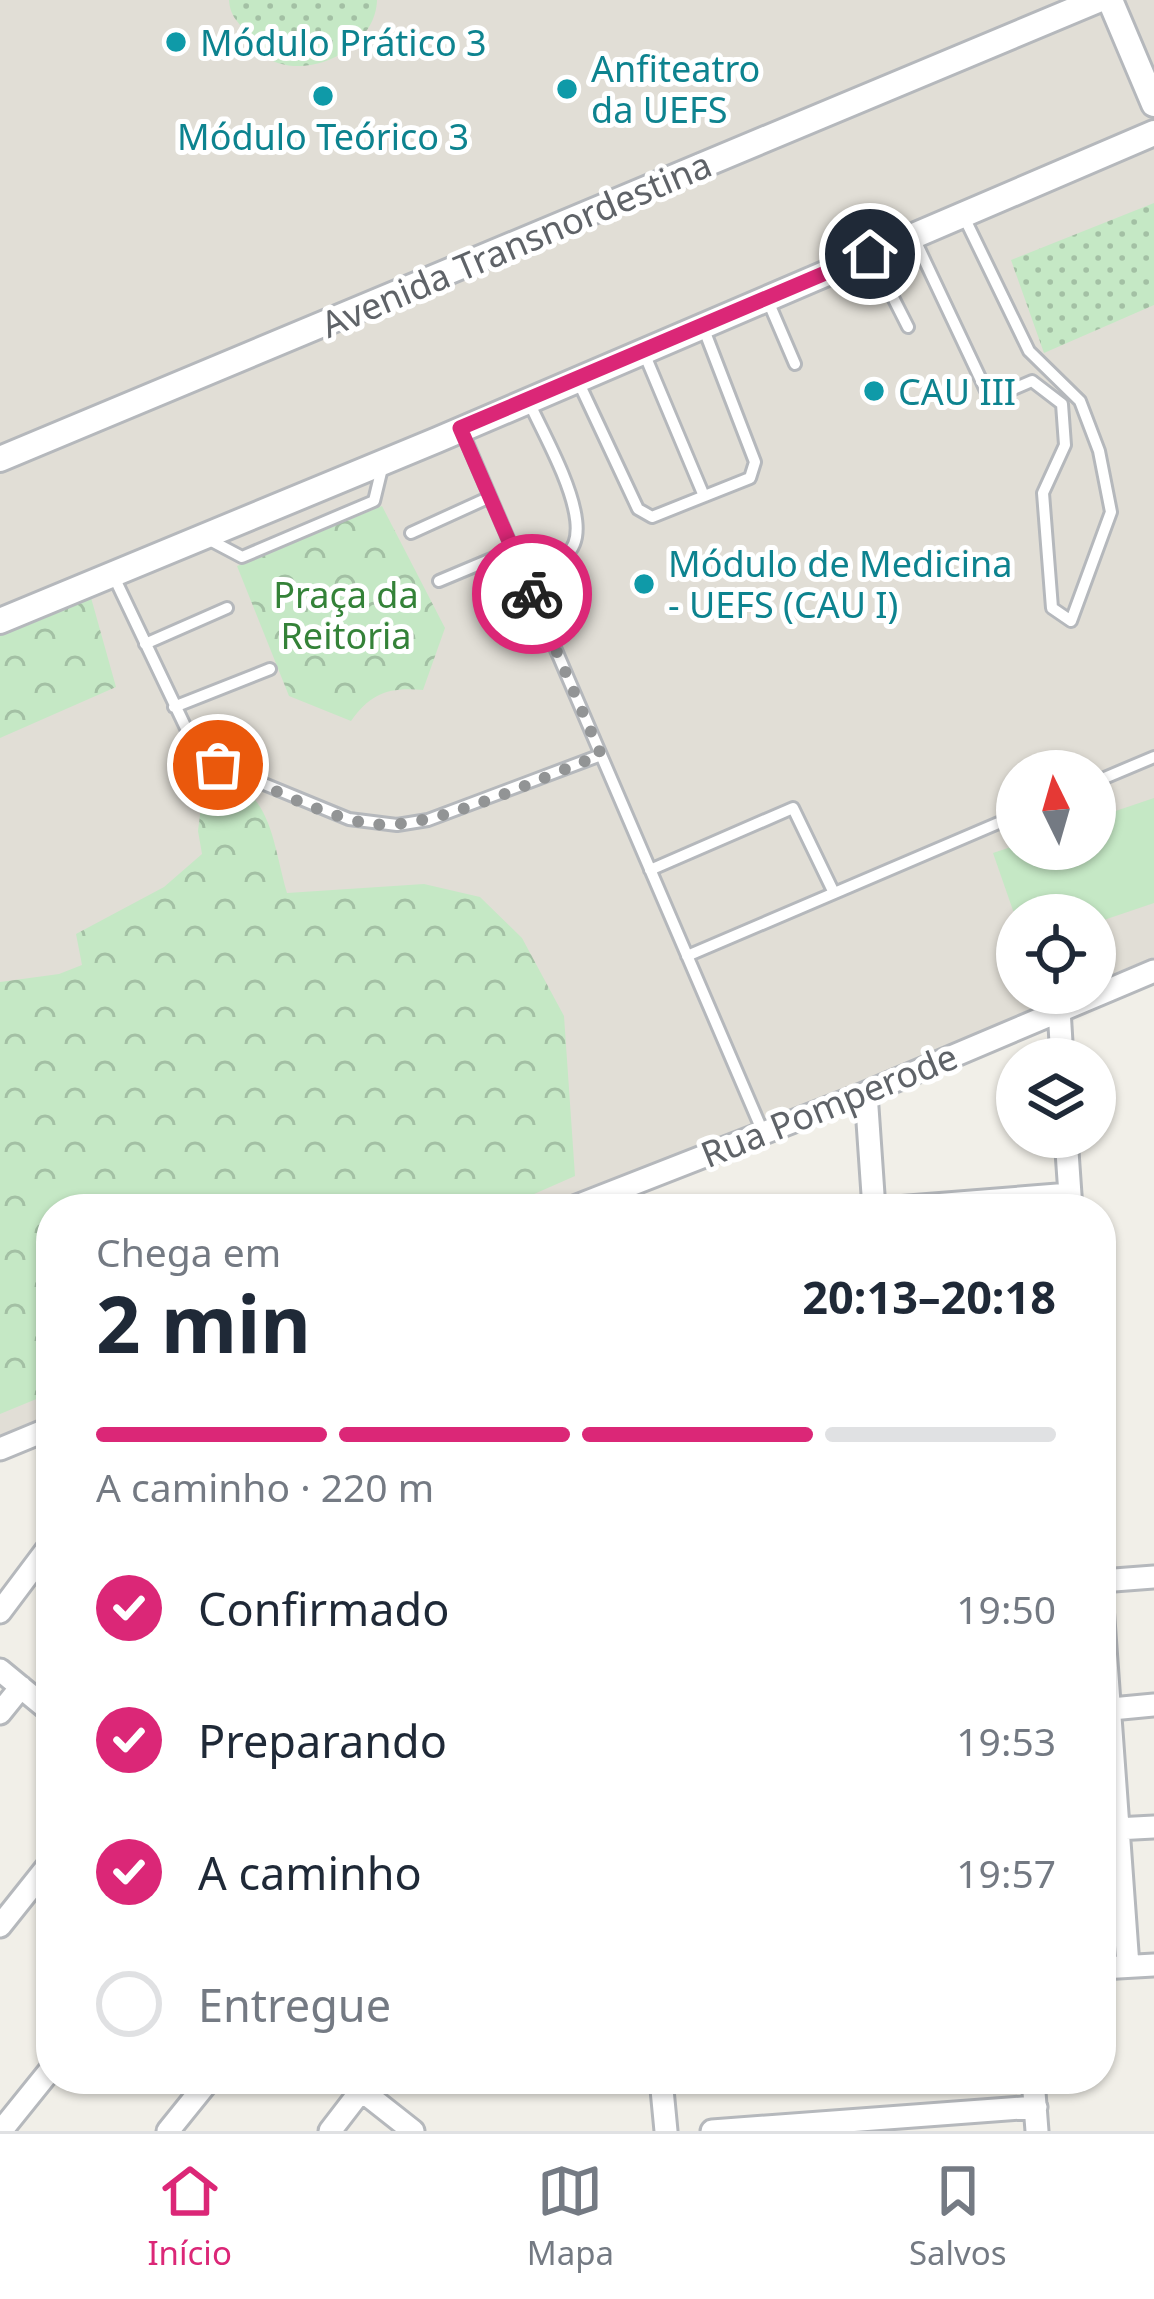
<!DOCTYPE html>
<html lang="pt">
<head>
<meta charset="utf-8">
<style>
	body { margin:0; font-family:"Noto Sans",sans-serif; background:#f6f6f7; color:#1f2937; height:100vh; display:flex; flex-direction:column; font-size:45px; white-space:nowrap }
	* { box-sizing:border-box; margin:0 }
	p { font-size:39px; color:#747a83 }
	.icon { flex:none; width:66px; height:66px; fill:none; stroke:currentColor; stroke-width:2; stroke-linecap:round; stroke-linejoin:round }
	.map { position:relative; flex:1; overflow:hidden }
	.panel { position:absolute; left:36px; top:1194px; width:1080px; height:900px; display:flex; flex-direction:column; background:#fff; border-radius:48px; box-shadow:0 3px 9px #0004 }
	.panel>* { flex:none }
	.needle { width:78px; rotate:355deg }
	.fabs { position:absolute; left:996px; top:750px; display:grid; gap:24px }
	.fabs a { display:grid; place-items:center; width:120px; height:120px; border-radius:50%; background:#fff; box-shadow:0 3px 9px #0004; font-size:60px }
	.pin { position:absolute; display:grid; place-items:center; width:102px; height:102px; color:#fff; margin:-51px; border:6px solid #fff; border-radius:50%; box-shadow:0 3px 12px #0007 }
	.courier { position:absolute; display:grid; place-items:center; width:120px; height:120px; margin:-60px; border:9px solid #db2777; border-radius:50%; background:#fff; color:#222; box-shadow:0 3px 15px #0007 }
	.head em { font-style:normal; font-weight:700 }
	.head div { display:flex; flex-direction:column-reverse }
	.head { display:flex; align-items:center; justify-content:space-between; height:204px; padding:0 60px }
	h1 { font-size:78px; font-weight:700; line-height:90px }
	.bar { display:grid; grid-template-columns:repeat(4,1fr); gap:18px 12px; align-content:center; height:144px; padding:0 60px }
	.bar i { height:15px; border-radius:9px; background:#e0e1e3 }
	.bar .selected { background:#db2777 }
	.bar p { grid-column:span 4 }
	ol { padding:0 60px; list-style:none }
	li { display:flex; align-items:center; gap:36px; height:132px }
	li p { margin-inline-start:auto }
	li .icon { padding:12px; border-radius:50%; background:#db2777; color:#fff; stroke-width:4 }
	li:last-child { color:#747a83 }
	li i { width:66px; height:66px; border:6px solid #e0e1e3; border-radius:50% }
	.tab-bar { display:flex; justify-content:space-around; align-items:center; height:168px; border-top:3px solid #e0e1e3; background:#fff; font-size:33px; color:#747a83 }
	.tab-bar a { display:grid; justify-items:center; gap:6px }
	.tab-bar .selected { color:#db2777 }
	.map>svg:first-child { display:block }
	.education { fill:#e1ded6; fill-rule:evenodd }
	.forest { fill:url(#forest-crowns) }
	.park { fill:url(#park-dots) }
	.garden { fill:#c5e8c5 }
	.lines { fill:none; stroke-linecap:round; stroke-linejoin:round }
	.service-casing { stroke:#b5b8bc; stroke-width:16 }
	.minor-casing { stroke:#b5b8bc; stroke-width:27 }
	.tertiary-casing { stroke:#b5b8bc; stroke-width:30 }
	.service { stroke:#fff; stroke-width:10 }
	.minor { stroke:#fff; stroke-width:21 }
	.tertiary { stroke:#fff; stroke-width:24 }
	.done { stroke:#929495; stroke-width:12; stroke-dasharray:0 21.6 }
	.route { stroke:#db2777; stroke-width:15 }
	.culture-dot { fill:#0f9aa8; stroke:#fff; stroke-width:4.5 }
	.labels { text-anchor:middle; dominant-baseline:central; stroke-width:10; stroke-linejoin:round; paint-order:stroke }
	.culture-label { font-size:36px; fill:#0d838f; stroke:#fff; text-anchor:start }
	.street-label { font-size:36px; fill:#5f6368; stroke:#fff }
	.park-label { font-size:36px; fill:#348238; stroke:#fff }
</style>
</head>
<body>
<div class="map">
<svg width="1154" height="2131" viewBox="0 0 1154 2131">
	<defs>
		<pattern id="forest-crowns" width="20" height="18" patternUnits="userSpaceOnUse" patternTransform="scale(3)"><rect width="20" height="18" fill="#c5e8c5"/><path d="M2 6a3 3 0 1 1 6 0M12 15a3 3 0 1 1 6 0" fill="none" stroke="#a3c0a4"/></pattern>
		<pattern id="park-dots" width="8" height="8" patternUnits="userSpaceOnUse" patternTransform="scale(3)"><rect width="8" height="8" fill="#c5e8c5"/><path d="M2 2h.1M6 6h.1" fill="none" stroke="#a3c0a4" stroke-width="1.8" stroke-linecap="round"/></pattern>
	</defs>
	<rect width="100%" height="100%" fill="#f1efe8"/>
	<!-- education -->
	<path class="education" d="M0 0H1154V957L1095 981V915H1017V993H1065L942 1050 555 1209H51V1415L0 1435ZM1017 771H1095V849H1017Z"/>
	<!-- forest -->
	<path class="forest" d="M382 506 445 628 423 690C389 687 371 693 351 721L289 696 237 566Z
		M90 594 116 687 0 738V623Z
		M206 767C273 792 270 832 287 893L424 884 480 897 522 938 564 1016 575 1176 500 1209H51V1393L0 1414V982L59 974 82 965 76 934 164 887 202 854 198 831Z"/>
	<!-- park -->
	<path class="park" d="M229 0H377C376 50 302 85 263 55 256 49 251 38 246 32 236 20 230 15 229 0Z
		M1154 203V305L1044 353 1011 260Z"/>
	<!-- garden -->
	<path class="garden" d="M1154 798V903L1095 923V915H1017V922L993 853 1017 845V849H1095V818Z"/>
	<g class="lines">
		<defs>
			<path id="service" d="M914 238 990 399 1032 381 1062 404 1065 445 1043 493 1052 608 1071 621 1111 512 1099 451 1080 401 1029 351 963 215
				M872 256 908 327
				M768 301 795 364
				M644 353 704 496
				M578 381 638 509 652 517 750 478 755 462 703 327
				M462 431 759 1123
				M411 533 490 497
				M206 538 242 557 374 501 383 464
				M517 559C632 582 549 448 529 402
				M114 577 195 747 218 765 349 819 397 825 428 820 601 755
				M439 581 513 550
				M145 644 227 608
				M174 707 270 669
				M1095 782 1154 757
				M650 870 793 808 834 893
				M687 956 1017 815"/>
			<path id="minor" d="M1059 1009 1062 1059
				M866 1093 874 1209
				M1066 1137 1071 1209
				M569 1209 866 1093 1154 971
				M883 1209 1070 1194
				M0 1449 51 1428
				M1101 1581 1154 1577
				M1101 1592 1128 1966
				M0 1612 51 1544
				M0 1670 51 1712
				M1101 1710 1154 1705
				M0 1713 21 1687
				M1116 1829 1154 1827
				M0 1926 51 1862
				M1101 1968 1154 1965
				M661 2079 666 2131
				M1033 2079 1037 2131
				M361 2090 413 2131
				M1 2131 51 2069
				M168 2131 210 2079
				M330 2131 370 2079
				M712 2131 1036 2107"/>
			<path id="tertiary" d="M1110 0 1154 104
				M0 459 1098 0
				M0 621 437 440 1154 133"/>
		</defs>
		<!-- service casing -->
		<use href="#service" class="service-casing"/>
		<!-- minor casing -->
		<use href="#minor" class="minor-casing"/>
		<!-- tertiary casing -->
		<use href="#tertiary" class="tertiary-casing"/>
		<!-- service -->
		<use href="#service" class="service"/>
		<!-- minor -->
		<use href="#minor" class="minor"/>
		<!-- tertiary -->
		<use href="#tertiary" class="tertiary"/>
	</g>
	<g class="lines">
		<!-- done -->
		<path class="done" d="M218 765C264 784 324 818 373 824 434 831 541 777 601 755L532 594"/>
		<!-- route -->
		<path class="route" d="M532 594 460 428 870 254"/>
	</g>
	<!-- markers -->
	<g class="culture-dot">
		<circle cx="176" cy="42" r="12"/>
		<circle cx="567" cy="89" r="12"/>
		<circle cx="323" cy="96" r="12"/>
		<circle cx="874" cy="391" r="12"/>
		<circle cx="644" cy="584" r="12"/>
	</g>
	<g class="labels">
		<!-- culture labels -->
		<g class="culture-label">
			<text x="200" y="42">Módulo Prático 3</text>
			<text x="591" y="68">Anfiteatro<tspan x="591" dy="41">da UEFS</tspan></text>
			<text x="323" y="136" text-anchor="middle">Módulo Teórico 3</text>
			<text x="898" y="391">CAU III</text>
			<text x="668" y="563">Módulo de Medicina<tspan x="668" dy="41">- UEFS (CAU I)</tspan></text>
		</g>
		<!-- street labels -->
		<g class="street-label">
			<text transform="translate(516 244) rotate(-23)">Avenida Transnordestina</text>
			<text transform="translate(829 1105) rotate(-22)">Rua Pomperode</text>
		</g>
		<!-- park labels -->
		<g class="park-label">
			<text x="346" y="594">Praça da<tspan x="346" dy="41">Reitoria</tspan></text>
		</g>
	</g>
</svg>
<div class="fabs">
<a><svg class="needle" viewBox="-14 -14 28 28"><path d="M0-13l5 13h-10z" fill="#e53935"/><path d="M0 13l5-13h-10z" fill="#747a83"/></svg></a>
<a><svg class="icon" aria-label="locate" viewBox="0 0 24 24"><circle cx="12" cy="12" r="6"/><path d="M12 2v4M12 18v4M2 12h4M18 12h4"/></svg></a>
<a><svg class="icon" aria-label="layers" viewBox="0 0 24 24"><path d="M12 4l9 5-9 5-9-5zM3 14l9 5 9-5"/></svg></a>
</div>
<div class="pin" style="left:218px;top:765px;background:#ea580c"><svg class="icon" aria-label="bag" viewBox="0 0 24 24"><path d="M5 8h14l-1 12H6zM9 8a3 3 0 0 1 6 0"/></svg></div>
<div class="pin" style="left:870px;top:254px;background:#1f2937"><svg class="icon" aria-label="home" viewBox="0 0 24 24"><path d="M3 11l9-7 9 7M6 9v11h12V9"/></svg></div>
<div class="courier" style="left:532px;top:594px"><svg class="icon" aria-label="bike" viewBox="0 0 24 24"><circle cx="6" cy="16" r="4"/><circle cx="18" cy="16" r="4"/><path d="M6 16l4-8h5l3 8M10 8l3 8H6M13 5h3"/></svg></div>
<section class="panel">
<div class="head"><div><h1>2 min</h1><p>Chega em</p></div><em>20:13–20:18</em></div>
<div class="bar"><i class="selected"></i><i class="selected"></i><i class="selected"></i><i></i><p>A caminho · 220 m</p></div>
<ol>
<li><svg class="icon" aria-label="check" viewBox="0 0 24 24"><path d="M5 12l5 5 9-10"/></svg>Confirmado<p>19:50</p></li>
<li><svg class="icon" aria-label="check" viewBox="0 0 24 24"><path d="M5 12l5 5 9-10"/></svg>Preparando<p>19:53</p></li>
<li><svg class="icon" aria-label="check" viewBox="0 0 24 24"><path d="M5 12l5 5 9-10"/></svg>A caminho<p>19:57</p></li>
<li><i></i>Entregue</li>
</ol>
</section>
</div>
<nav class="tab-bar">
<a class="selected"><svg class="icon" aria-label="home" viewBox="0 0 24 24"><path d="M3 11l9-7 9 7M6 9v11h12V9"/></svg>Início</a>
<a><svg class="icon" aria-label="map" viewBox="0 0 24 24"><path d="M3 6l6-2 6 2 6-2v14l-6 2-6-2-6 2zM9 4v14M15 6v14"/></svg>Mapa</a>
<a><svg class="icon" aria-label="saved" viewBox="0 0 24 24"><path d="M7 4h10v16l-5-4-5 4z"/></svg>Salvos</a>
</nav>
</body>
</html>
